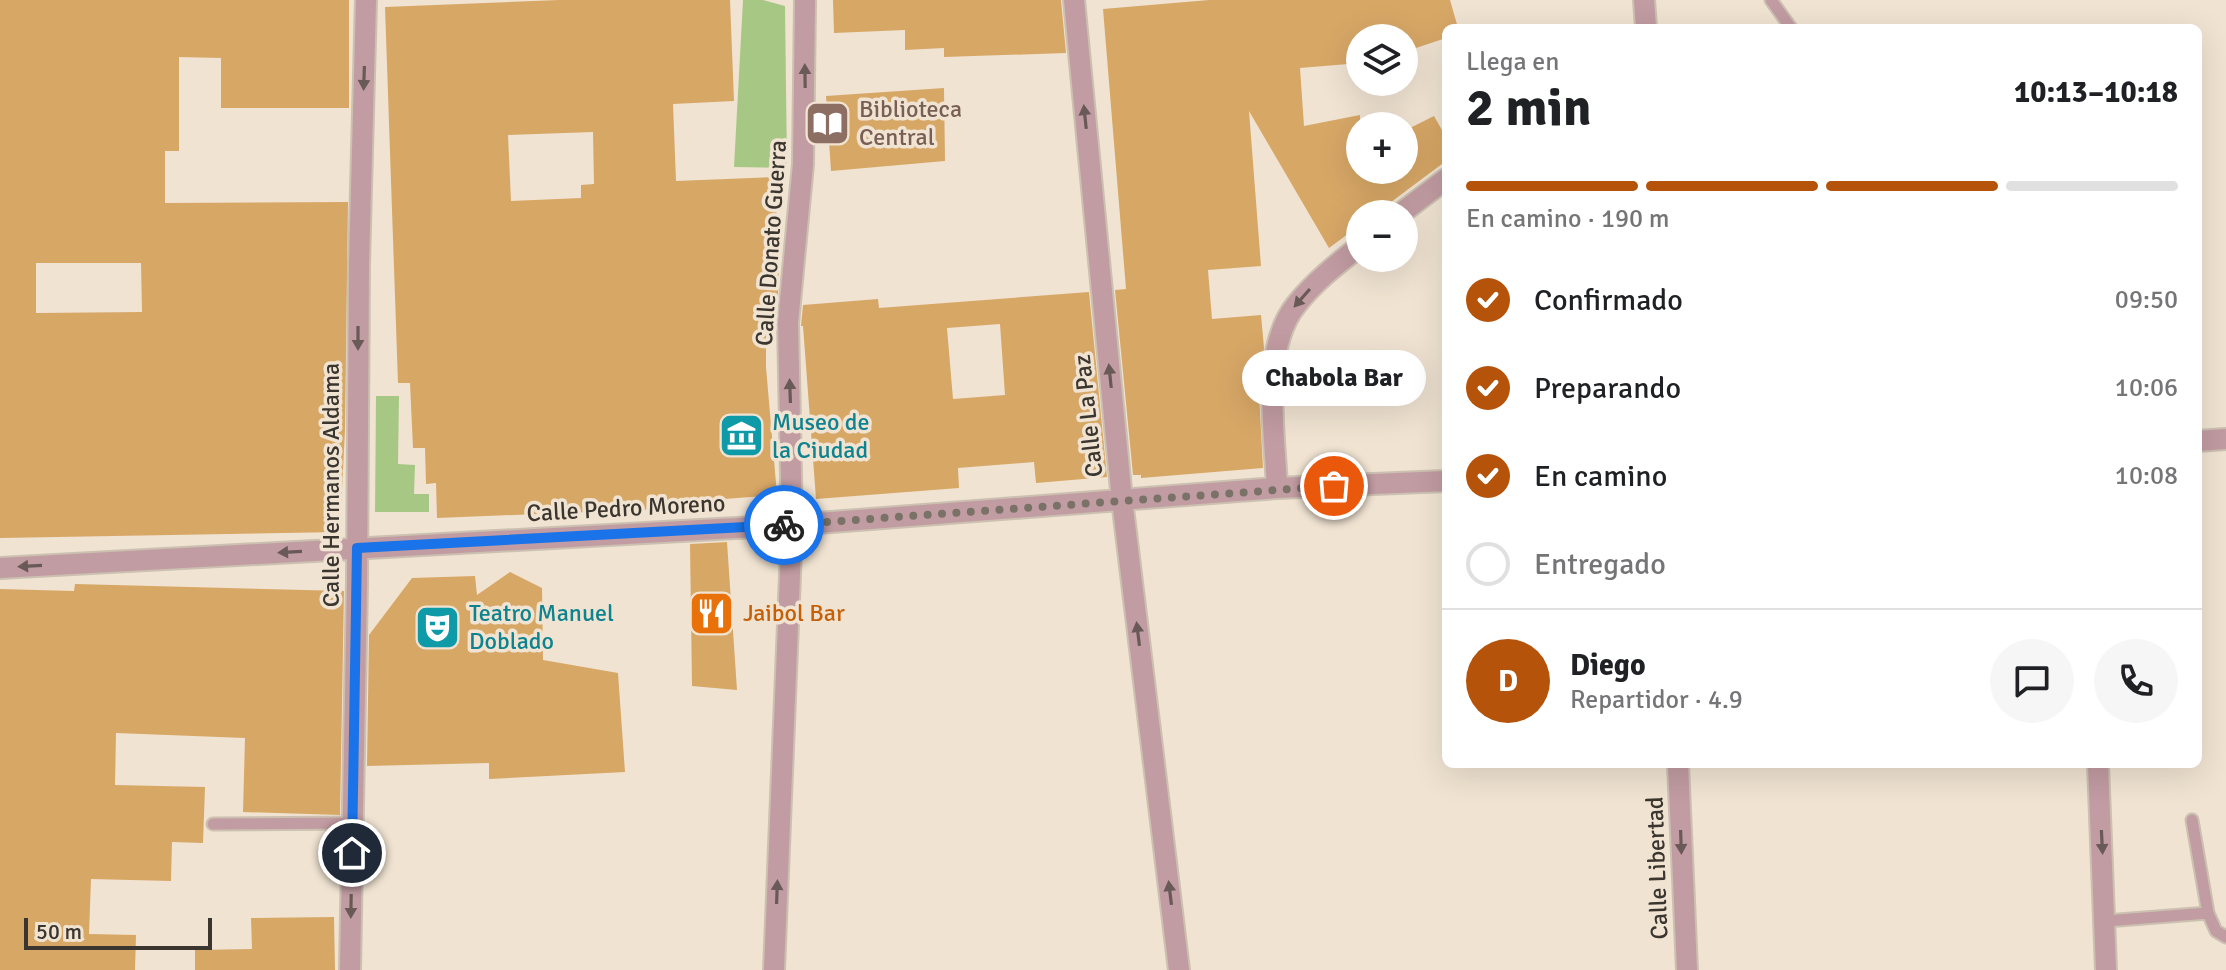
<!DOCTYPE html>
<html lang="es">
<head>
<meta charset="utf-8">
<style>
	body { margin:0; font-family:Signika,sans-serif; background:#f6f6f6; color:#202124; height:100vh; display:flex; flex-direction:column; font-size:30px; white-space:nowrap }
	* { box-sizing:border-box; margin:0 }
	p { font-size:26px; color:#757577 }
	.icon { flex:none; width:44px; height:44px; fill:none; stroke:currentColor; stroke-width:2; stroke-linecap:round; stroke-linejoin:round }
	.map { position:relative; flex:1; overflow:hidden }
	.sheet { position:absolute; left:1442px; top:24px; width:760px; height:744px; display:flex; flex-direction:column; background:#fff; border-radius:12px; box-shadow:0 8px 32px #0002 }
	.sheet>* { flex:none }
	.fabs { position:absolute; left:1346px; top:24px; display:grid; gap:16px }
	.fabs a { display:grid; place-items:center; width:72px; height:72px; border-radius:50%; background:#fff; box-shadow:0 8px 32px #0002; font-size:40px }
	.scale { position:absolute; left:24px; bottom:20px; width:188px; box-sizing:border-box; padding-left:8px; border:4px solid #3a352e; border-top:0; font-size:22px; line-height:28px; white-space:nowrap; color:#3a352e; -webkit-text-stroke:6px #f0e3d2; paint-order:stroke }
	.pin { position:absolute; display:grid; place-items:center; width:68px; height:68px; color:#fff; margin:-34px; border:4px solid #fff; border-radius:50%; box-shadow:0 2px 8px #0007 }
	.courier { position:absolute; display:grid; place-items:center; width:80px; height:80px; margin:-40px; border:6px solid #1a73e8; border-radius:50%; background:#fff; color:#222; box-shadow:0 2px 10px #0007 }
	.bubble { position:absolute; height:56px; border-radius:28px; background:#fff; box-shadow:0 8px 32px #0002; font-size:26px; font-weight:700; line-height:56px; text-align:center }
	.overview em { font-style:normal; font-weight:700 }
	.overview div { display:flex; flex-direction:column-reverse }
	.overview { display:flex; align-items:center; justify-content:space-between; height:136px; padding:0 24px }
	h1 { font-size:52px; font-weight:700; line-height:60px }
	.bar { display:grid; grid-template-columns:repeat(4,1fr); gap:12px 8px; align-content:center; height:96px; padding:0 24px }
	.bar i { height:10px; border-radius:6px; background:#e0e0e0 }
	.bar .active { background:#b45309 }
	.bar p { grid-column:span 4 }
	.line { display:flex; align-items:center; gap:20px; padding:0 24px; border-top:2px solid #e0e0e0 }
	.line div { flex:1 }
	.round { display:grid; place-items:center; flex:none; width:84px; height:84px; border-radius:42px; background:#f6f6f6 }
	ol { padding:0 24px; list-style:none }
	li { display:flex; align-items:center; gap:24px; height:88px }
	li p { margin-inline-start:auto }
	li .icon { padding:8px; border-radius:50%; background:#b45309; color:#fff; stroke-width:4 }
	li:last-child { color:#757577 }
	li i { width:44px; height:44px; border:4px solid #e0e0e0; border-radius:50% }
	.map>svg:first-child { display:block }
	.green { fill:#a6c884 }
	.building { fill:#d7a766; fill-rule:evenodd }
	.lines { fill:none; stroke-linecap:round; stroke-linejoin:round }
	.lane-casing { stroke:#ccc0b1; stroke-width:15 }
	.street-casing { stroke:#ccc0b1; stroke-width:24 }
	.lane { stroke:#c19ca2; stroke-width:11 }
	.street { stroke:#c19ca2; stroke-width:20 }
	.oneway { fill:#695957 }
	.done { stroke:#7a7267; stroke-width:8; stroke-dasharray:0 14.4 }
	.route { stroke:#1a73e8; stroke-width:10 }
	.labels { text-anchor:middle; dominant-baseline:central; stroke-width:7; stroke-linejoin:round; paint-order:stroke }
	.education-label { font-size:24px; fill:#785e54; stroke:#f0e3d2; text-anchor:start }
	.street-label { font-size:24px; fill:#3a352e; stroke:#f0e3d2 }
	.culture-label { font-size:24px; fill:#0d838f; stroke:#f0e3d2; text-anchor:start }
	.food-label { font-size:24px; fill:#c56008; stroke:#f0e3d2; text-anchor:start }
</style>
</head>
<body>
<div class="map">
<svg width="2226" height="970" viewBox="0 0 2226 970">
	<rect width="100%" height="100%" fill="#f0e3d2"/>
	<!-- green -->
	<path class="green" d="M743 0H763L785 6 787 168 734 167Z
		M376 396H399L398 464 415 465 414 494H429V512H375Z"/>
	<!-- building -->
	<path class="building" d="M0 0H349V108H221V58L179 57V151H165V203L348 202 345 430 340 532 0 538ZM36 263H141L142 312 36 313Z
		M559 0H730L734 101 673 104 676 181 775 177 779 281 775 327H766V367L777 495 685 502 686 508 437 518 436 483 426 484 425 448H413L410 383H398L385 7ZM593 132 594 184 581 185V198L511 201 508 135Z
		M833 0H1061L1066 53 944 57V48L905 50V30L834 33Z
		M1209 0H1450L1458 28H1446V38L1404 52V38H1360V63L1300 68 1304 126 1360 115V170H1404V131L1434 116 1446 137V161L1375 214H1360V225L1329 248 1249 111 1261 266 1208 270 1212 319 1261 315 1264 348 1259 393 1263 468 1141 478V475H1133L1115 290 1126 289 1103 9Z
		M944 88 945 161 831 171 826 96Z
		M1089 292 1107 477 1036 483 1034 462 958 468 959 488 816 499 803 326H801L803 305 878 299 879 308ZM1000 324 1005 395 953 399 947 328Z
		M727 542 737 690 692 686 690 544Z
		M510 572 542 588 543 660 618 673 625 772 489 779V763L367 766 369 635 412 578 475 576 477 595Z
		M75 584 344 591 340 815 243 812 245 738 116 733 115 785 205 787 203 843 172 842 171 881 91 879 89 934 136 935 135 970H0V589L74 591Z
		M334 917 335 970H195V950L252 949 251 918Z"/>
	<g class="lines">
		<defs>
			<path id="lane" d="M1771 0 1791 28
				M2192 820 2208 913 2216 931 2226 937
				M213 824 352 823
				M2106 921 2208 913"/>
			<path id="street" d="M1074 0 1122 500 1179 970
				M1644 0 1646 28
				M1400 214 1446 179
				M2198 441 2226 439
				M1277 488C1275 434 1260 350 1296 305 1314 282 1337 264 1360 246
				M0 568 792 525 1277 488 1446 481
				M1678 764 1687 970
				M2098 764 2106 970
				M350 970 357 583 359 265 366 0
				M774 970 792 525 788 323 803 164 805 0"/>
		</defs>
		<!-- lane casing -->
		<use href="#lane" class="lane-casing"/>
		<!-- street casing -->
		<use href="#street" class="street-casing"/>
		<!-- lane -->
		<use href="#lane" class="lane"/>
		<!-- street -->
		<use href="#street" class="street"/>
	</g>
	<!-- one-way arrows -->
	<defs><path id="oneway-solid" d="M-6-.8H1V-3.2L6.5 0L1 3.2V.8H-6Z" transform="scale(2)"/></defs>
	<g class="oneway">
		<use href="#oneway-solid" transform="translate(805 76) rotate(-91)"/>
		<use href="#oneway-solid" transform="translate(364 78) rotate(92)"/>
		<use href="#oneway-solid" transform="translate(1085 117) rotate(-96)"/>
		<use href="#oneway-solid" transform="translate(1302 298) rotate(131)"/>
		<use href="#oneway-solid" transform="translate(358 338) rotate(90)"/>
		<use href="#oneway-solid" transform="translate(1110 376) rotate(-96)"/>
		<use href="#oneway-solid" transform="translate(790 391) rotate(-92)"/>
		<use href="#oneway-solid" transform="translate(290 552) rotate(177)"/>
		<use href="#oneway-solid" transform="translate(30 566) rotate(177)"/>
		<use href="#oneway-solid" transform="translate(1138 634) rotate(-97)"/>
		<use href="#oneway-solid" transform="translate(1681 842) rotate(88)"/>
		<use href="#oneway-solid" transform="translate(2102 842) rotate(87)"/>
		<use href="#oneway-solid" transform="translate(777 892) rotate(-88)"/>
		<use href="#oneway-solid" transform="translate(1170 893) rotate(-97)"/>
		<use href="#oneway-solid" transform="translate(351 906) rotate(91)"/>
	</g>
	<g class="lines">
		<!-- done -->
		<path class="done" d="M784 525 1334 486"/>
		<!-- route -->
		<path class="route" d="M352 853 357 548 784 525"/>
	</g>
	<!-- icons -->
	<defs>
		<symbol id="library-square" viewBox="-11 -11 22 22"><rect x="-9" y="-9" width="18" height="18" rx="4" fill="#8d6e63" stroke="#f0e3d2"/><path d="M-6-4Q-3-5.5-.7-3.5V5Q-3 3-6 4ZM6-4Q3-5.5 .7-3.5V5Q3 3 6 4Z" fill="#fff"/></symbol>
		<symbol id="museum-square" viewBox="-11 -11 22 22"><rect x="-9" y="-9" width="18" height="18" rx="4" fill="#0f9aa8" stroke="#f0e3d2"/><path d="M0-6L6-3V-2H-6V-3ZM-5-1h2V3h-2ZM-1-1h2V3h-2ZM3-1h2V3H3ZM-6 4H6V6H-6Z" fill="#fff"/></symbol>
		<symbol id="restaurant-square" viewBox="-11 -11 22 22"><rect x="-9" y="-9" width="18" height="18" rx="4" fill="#e8710a" stroke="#f0e3d2"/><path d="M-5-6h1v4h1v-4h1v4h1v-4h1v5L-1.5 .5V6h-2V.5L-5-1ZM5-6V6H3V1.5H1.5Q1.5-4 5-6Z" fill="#fff"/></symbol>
		<symbol id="theatre-square" viewBox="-11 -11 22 22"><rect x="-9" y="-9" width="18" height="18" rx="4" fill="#0f9aa8" stroke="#f0e3d2"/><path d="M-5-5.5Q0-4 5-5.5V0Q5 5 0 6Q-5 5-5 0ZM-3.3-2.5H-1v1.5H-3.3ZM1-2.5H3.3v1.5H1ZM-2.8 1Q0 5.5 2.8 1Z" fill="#fff"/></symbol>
	</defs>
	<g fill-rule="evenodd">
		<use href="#library-square" x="802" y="98" width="51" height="51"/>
		<use href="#museum-square" x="716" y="410" width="51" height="51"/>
		<use href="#restaurant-square" x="686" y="588" width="51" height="51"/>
		<use href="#theatre-square" x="412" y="602" width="51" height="51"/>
	</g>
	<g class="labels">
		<!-- education labels -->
		<g class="education-label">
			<text x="859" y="109">Biblioteca<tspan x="859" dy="28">Central</tspan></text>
		</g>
		<!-- street labels -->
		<g class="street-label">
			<text transform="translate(771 243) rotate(-86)">Calle Donato Guerra</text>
			<text transform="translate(1088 416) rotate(-96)">Calle La Paz</text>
			<text transform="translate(331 485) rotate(-90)">Calle Hermanos Aldama</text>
			<text transform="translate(626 508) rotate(-3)">Calle Pedro Moreno</text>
			<text transform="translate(1657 868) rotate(-92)">Calle Libertad</text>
		</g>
		<!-- culture labels -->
		<g class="culture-label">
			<text x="772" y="422">Museo de<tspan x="772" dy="28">la Ciudad</tspan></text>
			<text x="469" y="613">Teatro Manuel<tspan x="469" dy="28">Doblado</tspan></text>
		</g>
		<!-- food labels -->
		<g class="food-label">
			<text x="743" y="613">Jaibol Bar</text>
		</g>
	</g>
</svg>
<div class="fabs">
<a><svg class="icon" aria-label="layers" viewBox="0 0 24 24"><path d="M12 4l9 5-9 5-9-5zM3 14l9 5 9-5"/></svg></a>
<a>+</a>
<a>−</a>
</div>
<div class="scale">50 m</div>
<div class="pin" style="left:1334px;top:486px;background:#ea580c"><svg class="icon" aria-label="bag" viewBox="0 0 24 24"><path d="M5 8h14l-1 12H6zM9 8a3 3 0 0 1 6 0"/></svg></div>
<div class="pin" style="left:352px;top:853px;background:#1f2937"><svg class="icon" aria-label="home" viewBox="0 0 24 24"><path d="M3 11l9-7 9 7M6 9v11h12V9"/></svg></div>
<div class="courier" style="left:784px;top:525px"><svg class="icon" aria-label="bike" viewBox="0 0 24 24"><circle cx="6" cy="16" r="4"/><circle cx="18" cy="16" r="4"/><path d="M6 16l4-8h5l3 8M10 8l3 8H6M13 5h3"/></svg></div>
<div class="bubble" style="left:1242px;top:350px;width:184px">Chabola Bar</div>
<section class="sheet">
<div class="overview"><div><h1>2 min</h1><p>Llega en</p></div><em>10:13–10:18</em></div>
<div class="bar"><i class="active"></i><i class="active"></i><i class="active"></i><i></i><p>En camino · 190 m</p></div>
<ol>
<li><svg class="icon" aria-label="check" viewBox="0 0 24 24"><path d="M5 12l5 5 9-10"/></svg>Confirmado<p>09:50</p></li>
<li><svg class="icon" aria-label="check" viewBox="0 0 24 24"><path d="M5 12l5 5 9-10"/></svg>Preparando<p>10:06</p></li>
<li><svg class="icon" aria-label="check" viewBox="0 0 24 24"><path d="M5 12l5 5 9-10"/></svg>En camino<p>10:08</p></li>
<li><i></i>Entregado</li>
</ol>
<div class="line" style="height:144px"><b class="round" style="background:#b45309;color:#fff">D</b><div><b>Diego</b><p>Repartidor · 4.9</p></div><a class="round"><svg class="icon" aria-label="chat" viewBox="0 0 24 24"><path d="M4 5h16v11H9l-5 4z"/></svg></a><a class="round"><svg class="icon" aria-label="phone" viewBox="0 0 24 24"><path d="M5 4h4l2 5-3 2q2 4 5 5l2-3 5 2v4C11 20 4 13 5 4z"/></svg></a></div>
</section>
</div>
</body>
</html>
